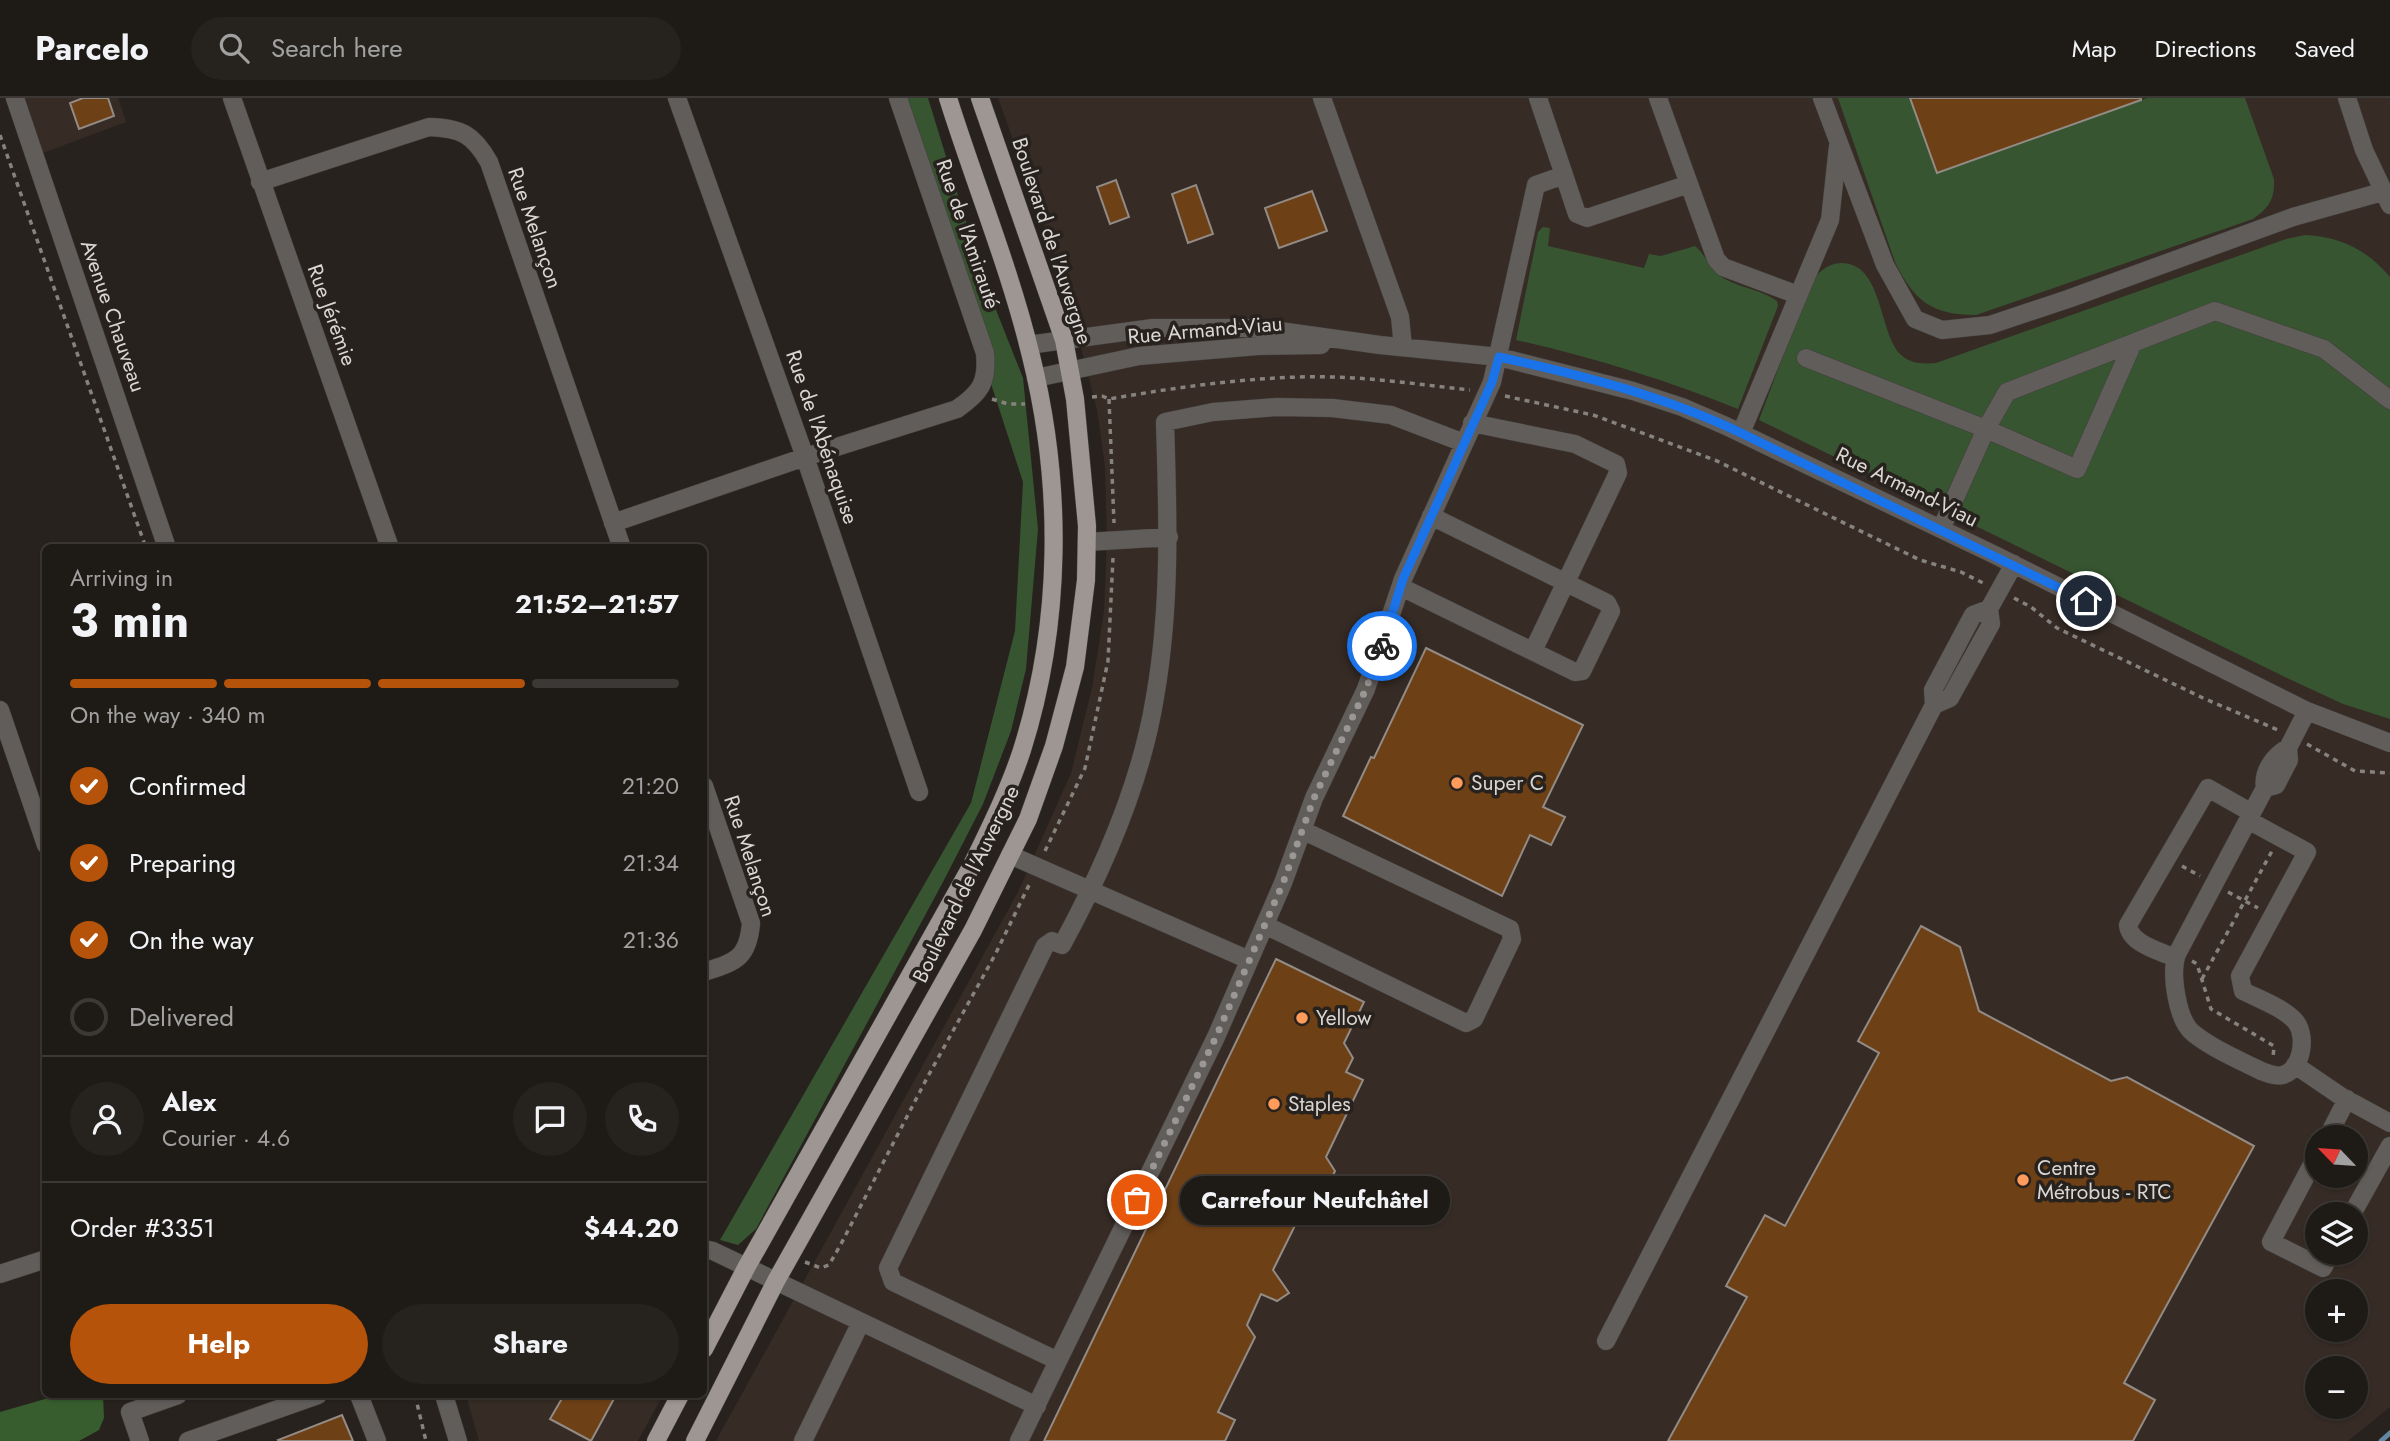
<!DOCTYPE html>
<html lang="en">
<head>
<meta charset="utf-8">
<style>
	body { margin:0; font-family:Jost,sans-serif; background:#26231f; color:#f1f3f6; height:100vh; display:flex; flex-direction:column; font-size:26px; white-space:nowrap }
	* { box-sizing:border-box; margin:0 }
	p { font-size:23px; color:#a1a1a1 }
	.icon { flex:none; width:38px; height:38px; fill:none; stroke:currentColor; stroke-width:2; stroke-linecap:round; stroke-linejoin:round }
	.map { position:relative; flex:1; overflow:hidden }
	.panel { position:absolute; left:42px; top:446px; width:665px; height:854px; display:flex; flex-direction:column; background:#1e1a16; border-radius:10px; box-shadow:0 2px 5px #0004,0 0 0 2px #3c3835 }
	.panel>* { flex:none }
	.needle { width:46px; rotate:295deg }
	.tools { position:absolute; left:2305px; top:1027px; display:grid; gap:14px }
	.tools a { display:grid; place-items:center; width:63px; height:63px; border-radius:50%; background:#1e1a16; box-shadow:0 2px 5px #0004,0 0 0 2px #3c3835; font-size:35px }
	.pin { position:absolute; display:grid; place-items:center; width:60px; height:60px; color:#fff; margin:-30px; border:4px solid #fff; border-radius:50%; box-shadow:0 2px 7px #0007 }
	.courier { position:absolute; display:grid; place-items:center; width:70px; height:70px; margin:-35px; border:5px solid #1a73e8; border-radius:50%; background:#fff; color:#222; box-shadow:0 2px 9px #0007 }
	.bubble { position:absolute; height:49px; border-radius:24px; background:#1e1a16; box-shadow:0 2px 5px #0004,0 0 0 2px #3c3835; font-size:23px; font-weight:700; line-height:49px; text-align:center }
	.head em { font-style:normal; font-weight:700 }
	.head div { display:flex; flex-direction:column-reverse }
	.head { display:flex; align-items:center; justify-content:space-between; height:119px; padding:0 28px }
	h1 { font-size:46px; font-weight:700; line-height:52px }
	.bar { display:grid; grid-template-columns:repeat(4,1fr); gap:10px 7px; align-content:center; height:84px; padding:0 28px }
	.bar i { height:9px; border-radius:5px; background:#3c3835 }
	.bar .current { background:#b45309 }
	.bar p { grid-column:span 4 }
	.line { display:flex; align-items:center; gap:18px; padding:0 28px; border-top:2px solid #3c3835 }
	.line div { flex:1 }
	.round { display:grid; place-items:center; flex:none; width:74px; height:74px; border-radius:37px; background:#26231f }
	ol { padding:0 28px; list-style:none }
	li { display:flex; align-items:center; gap:21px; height:77px }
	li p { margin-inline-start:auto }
	li .icon { padding:7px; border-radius:50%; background:#b45309; color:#fff; stroke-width:4 }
	li:last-child { color:#a1a1a1 }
	li i { width:38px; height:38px; border:4px solid #3c3835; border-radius:50% }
	.cta { display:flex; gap:14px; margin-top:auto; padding:14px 28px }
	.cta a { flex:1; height:80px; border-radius:42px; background:#b45309; color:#fff; font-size:28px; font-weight:700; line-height:80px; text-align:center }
	.cta a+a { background:#26231f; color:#f1f3f6 }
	header { display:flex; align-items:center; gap:42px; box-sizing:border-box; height:98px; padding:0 35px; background:#1e1a16; border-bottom:2px solid #3c3835 }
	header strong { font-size:33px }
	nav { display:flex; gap:38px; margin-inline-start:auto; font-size:24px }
	.search { width:490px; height:63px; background:#26231f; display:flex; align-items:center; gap:18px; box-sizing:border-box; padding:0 24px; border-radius:38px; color:#a1a1a1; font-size:26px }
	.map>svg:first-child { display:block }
	.built { fill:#362b25; fill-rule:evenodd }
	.green { fill:#375531 }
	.forest { fill:#375d2e }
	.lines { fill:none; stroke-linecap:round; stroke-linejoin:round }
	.stream { stroke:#6388a3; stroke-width:5 }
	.building { fill:#6e4016; stroke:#928b86; stroke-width:2 }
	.minor-casing { stroke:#443f3b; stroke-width:19 }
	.major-casing { stroke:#443f3b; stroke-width:19 }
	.path { stroke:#86827e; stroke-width:3.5; stroke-dasharray:5 5; stroke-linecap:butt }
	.minor { stroke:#605d5b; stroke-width:18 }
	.major { stroke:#9d9692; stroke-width:18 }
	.done { stroke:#9b9794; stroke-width:7; stroke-dasharray:0 12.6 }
	.route { stroke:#1a73e8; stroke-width:9 }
	.poi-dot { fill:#ff9b5b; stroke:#28221e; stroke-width:2.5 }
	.labels { text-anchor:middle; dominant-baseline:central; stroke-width:7; stroke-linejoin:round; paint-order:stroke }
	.street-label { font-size:21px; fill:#d9d6d3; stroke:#28221e }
	.poi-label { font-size:21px; fill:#d9d6d3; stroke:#28221e; text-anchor:start }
</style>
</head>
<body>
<header>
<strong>Parcelo</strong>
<div class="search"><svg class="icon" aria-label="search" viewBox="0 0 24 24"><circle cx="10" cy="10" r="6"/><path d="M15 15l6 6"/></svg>Search here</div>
<nav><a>Map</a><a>Directions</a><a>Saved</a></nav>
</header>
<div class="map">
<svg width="2390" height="1343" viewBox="0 0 2390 1343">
	<rect width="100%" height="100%" fill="#28221e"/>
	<!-- built -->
	<path class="built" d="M15 0H118L126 24 35 58Z
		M998 0H2390V1309L2348 1343H716L1018 794 1071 675 1092 590 1104 513 1107 443 1105 369 1097 312 1065 186ZM2317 1040H2356V1078H2317ZM2317 1116H2356V1155H2317ZM2317 1194H2356V1232H2317ZM2317 1270H2356V1309H2317Z
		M466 1297H663L638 1343H479Z"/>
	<!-- green -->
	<path class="green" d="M898 0H928L983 179 1023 280 1038 431 1026 571 1011 633 983 706 943 784 756 1131 738 1147 720 1142 971 705 1015 533 1023 384Z
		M1838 0H1910L1937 75 2147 0H2245L2274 81C2275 101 2269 110 2253 121L1976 217C1932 217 1914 203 1895 164Z
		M1543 129 1550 130 1548 148 1644 170 1649 156 1661 158 1695 148C1705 155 1709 172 1725 181 1741 190 1762 192 1777 203L1778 208 1738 311C1666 282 1592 259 1516 242L1538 134Z
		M2305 137C2342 139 2367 152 2390 179V621L2343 606 2287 580 1759 322 1810 186C1818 175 1826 166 1840 165 1883 164 1878 232 1900 256 1910 266 1923 266 1936 265L2286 141Z"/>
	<!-- forest -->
	<path class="forest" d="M59 1297H103L104 1320 99 1332 79 1343H0V1314Z"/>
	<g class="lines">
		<!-- stream -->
		<path class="stream" d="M2381 1343 2390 1335"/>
	</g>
	<!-- building -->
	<path class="building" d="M83 0H108L114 18 79 31 70 5Z
		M1910 0H2141V2L1937 75Z
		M1116 82 1129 119 1110 126 1097 89Z
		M1196 87 1213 136 1188 145 1172 96Z
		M1312 93 1327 133 1279 150 1265 110Z
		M1426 550 1583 627 1543 709 1565 719 1551 747 1530 737 1502 798 1343 718 1371 659 1374 660Z
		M1921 828 1960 849 1979 913 2111 983 2127 979 2254 1048 2124 1285 2155 1302 2133 1343H1668L1747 1199 1726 1188 1765 1117 1785 1128 1879 955 1858 943Z
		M1276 861 1364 904 1344 945 1353 960 1346 974 1363 982 1326 1059 1335 1073 1327 1090 1316 1085 1273 1172 1289 1195 1277 1203 1261 1196 1247 1227 1255 1239 1218 1314 1235 1322 1225 1343H1044Z
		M564 1297H616L591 1343 550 1321Z
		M342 1317 353 1343H279L278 1342Z"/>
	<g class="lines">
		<defs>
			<path id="minor" d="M15 0 167 450
				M232 0 390 450
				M677 0 805 359 919 694
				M1322 0 1400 219 1403 249
				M1658 0 1716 161 1723 169 1798 197
				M1822 0 1885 167 1915 221 1942 232 1990 227 2068 201 2293 119 2382 94
				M2347 0 2364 52 2390 107
				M1564 77 1577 116 1587 120 1689 86
				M260 84 429 29C461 30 473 36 489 64L622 450
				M1028 247 1153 230H1259L1380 247 1499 259 1633 293 1682 309 1726 328 1995 457 2307 613 2390 645
				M1806 260 1986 331 2077 371 2133 245
				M1036 280 1139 258 1258 248 1321 247
				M1472 325 1575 346 1616 366 1618 375 1533 553
				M1741 335 1830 122 1838 48
				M613 425 805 359 957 311C980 295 988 285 985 255L898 0
				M1941 431 1986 331 2007 294 2215 213 2324 251 2390 302
				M1087 444 1169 439
				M1401 489 1575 574 1582 573 1611 513 1607 505 1431 418
				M1934 607 1950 600 1991 526 1989 511 2014 466
				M0 612 46 747
				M704 688 751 825C748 861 735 864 704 874
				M2265 690 2276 687 2289 662 2288 650 2307 613
				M2248 722 2307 754 2240 878 2243 893C2259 901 2284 910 2296 924 2307 939 2302 971 2283 977 2275 979 2268 975 2261 973 2239 962 2213 951 2193 935 2177 922 2170 875 2177 856L2265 690C2262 674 2274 657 2288 650
				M1010 757 1249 862
				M1265 827 1466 925 1474 921 1512 841 1510 831 1302 732
				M2175 860C2160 853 2130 846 2128 827L2208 690 2252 715
				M2295 967 2342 999 2390 1025
				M2327 1040 2347 1001
				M2317 1057 2271 1144 2323 1170 2331 1155
				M2352 1116 2390 1048
				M704 1151 713 1153 1037 1308
				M0 1176 46 1161
				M1606 1243 1934 607 1933 592 1973 517 1989 511
				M1058 1263 893 1184 888 1170 1045 848 1052 843 1062 847C1104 770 1141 686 1155 599 1171 508 1168 416 1165 324L1213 314 1277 309 1332 310 1391 317 1464 345
				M359 1297 377 1343
				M444 1297 458 1343
				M140 1343 130 1314 178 1297
				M188 1343 318 1297
				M803 1343 861 1224
				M1019 1343 1216 939 1283 785 1314 700 1366 591 1403 481 1492 284 1536 87 1564 77 1538 0"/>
			<path id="major" d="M704 1251 746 1170 971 769C990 730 1009 692 1022 652 1062 525 1063 387 1031 258 1010 171 975 86 948 0
				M656 1343 680 1297
				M695 1343 776 1183 973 832 1028 721 1054 648 1075 569 1086 482 1087 428 1075 301 1064 242 980 0"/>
		</defs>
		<!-- minor casing -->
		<use href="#minor" class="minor-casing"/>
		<!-- major casing -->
		<use href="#major" class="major-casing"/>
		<!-- path -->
		<path class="path" d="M0 37 146 450
			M1505 298 1593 317 1656 340 1717 363 1920 462 1961 474 1985 486
			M1092 299 1102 298 1109 301C1173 290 1235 281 1300 279 1357 277 1414 286 1470 292
			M992 301 1008 306H1025
			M1109 301 1114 425
			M2014 500 2031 509 2057 530 2203 600 2278 632
			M2307 646 2355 673 2390 675
			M1045 753 1085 670 1108 563 1113 460
			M2182 768 2200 778
			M2228 794 2258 810
			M2192 863 2197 866 2211 911 2274 948 2273 960
			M2202 881 2272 753
			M805 1164 821 1170 829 1167 841 1146 927 980 996 855 1030 785
			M415 1297 426 1343"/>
		<!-- minor -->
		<use href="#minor" class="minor"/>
		<!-- major -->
		<use href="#major" class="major"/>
	</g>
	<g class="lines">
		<!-- done -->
		<path class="done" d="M1137 1102 1216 939 1283 785 1314 700 1366 591 1382 548"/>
		<!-- route -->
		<path class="route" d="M1382 548 1403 481 1492 284 1499 259C1582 277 1664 298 1741 335L2086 503"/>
	</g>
	<!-- markers -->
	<g class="poi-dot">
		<circle cx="1457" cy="685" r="7"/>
		<circle cx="1302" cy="920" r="7"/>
		<circle cx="1274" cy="1006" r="7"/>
		<circle cx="2023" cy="1082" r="7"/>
	</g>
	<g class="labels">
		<!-- street labels -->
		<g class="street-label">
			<text transform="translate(535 130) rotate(71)">Rue Melançon</text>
			<text transform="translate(968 136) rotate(71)">Rue de l'Amirauté</text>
			<text transform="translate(1052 143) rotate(72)">Boulevard de l'Auvergne</text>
			<text transform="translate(332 217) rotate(70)">Rue Jérémie</text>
			<text transform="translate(113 218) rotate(71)">Avenue Chauveau</text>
			<text transform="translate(1205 232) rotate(-5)">Rue Armand-Viau</text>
			<text transform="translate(822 339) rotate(71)">Rue de l'Abénaquise</text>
			<text transform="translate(1907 389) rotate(26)">Rue Armand-Viau</text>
			<text transform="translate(750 758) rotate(72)">Rue Melançon</text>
			<text transform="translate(966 786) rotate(-64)">Boulevard de l'Auvergne</text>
		</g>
		<!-- poi labels -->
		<g class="poi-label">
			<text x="1471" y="685">Super C</text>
			<text x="1316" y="920">Yellow</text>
			<text x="1288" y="1006">Staples</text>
			<text x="2037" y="1070">Centre<tspan x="2037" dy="24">Métrobus - RTC</tspan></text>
		</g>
	</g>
</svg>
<div class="tools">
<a><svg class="needle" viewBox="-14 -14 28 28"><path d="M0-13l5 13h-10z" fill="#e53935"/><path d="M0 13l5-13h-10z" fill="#a1a1a1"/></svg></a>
<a><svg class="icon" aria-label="layers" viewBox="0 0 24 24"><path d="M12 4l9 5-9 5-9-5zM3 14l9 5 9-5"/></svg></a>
<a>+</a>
<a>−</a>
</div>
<div class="pin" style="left:1137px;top:1102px;background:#ea580c"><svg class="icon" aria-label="bag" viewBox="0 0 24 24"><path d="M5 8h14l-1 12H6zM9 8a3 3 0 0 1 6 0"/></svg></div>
<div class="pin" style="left:2086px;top:503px;background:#1f2937"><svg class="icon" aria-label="home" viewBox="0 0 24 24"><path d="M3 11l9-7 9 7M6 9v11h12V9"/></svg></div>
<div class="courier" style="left:1382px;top:548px"><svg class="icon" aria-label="bike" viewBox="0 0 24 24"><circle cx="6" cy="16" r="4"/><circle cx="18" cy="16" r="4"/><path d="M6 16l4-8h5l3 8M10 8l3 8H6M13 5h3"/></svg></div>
<div class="bubble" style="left:1180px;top:1078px;width:270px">Carrefour Neufchâtel</div>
<section class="panel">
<div class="head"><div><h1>3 min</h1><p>Arriving in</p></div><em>21:52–21:57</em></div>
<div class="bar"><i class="current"></i><i class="current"></i><i class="current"></i><i></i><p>On the way · 340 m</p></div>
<ol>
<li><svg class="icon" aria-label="check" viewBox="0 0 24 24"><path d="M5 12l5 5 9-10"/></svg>Confirmed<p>21:20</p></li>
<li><svg class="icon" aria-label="check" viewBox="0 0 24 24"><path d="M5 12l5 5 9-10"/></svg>Preparing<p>21:34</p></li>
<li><svg class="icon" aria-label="check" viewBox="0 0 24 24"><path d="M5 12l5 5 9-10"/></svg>On the way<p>21:36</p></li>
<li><i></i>Delivered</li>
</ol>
<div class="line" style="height:126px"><a class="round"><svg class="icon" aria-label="person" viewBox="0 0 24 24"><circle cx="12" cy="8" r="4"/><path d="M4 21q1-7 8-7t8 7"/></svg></a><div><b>Alex</b><p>Courier · 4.6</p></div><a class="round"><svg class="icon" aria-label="chat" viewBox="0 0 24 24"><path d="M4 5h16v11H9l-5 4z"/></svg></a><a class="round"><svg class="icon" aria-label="phone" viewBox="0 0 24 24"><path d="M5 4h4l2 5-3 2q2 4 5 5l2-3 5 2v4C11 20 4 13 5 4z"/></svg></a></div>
<div class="line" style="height:91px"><div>Order #3351</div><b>$44.20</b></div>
<div class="cta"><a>Help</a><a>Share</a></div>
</section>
</div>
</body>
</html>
